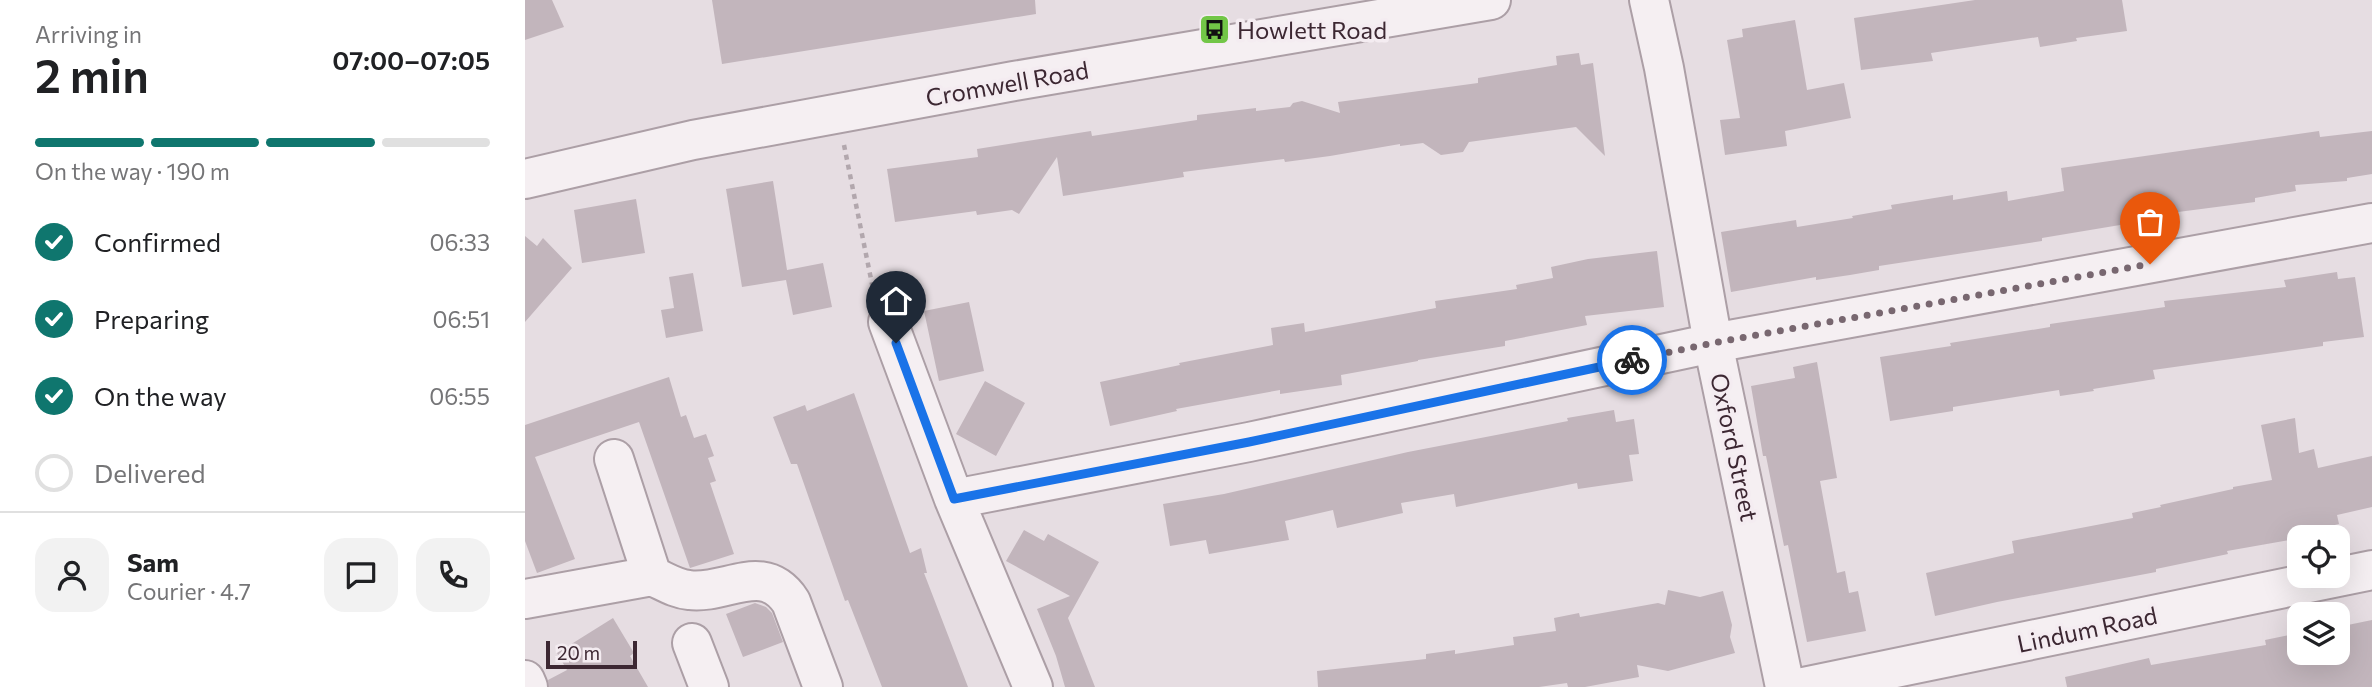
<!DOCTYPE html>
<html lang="en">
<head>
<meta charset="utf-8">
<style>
	body { margin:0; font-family:Commissioner,sans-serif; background:#f2f2f2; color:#202124; height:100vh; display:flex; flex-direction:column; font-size:26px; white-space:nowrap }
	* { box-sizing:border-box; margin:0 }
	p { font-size:23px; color:#757577 }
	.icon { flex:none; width:38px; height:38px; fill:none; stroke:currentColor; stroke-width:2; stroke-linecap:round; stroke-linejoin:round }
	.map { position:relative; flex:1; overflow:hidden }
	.panel { display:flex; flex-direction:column; background:#fff; width:525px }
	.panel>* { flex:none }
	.buttons { position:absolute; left:1762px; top:525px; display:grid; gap:14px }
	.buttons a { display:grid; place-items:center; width:63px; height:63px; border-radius:14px; background:#fff; box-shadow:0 7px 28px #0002; font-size:35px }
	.scale { position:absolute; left:21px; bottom:18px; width:91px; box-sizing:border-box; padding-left:7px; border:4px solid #3c2732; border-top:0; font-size:19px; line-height:24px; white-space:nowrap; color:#3c2732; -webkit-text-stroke:5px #f4ecf1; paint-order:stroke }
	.pin { position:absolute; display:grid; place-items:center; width:60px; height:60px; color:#fff; margin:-72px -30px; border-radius:50% 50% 50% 0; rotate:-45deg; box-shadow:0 0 7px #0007 }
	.pin .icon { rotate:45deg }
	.courier { position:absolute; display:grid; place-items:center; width:70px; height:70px; margin:-35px; border:5px solid #1a73e8; border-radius:50%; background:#fff; color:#222; box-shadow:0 2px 9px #0007 }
	.overview em { font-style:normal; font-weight:600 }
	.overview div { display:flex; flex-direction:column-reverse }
	.overview { display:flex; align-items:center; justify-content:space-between; height:119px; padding:0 35px }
	h1 { font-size:46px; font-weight:600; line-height:52px }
	.bar { display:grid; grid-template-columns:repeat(4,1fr); gap:10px 7px; align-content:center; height:84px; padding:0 35px }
	.bar i { height:9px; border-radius:5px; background:#e0e0e0 }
	.bar .selected { background:#0f766e }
	.bar p { grid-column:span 4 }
	.line { display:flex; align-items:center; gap:18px; padding:0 35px; border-top:2px solid #e0e0e0 }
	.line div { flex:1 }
	.round { display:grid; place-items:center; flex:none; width:74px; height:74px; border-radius:21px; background:#f2f2f2 }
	ol { padding:0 35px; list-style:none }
	li { display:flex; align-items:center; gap:21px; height:77px }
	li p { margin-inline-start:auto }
	li .icon { padding:7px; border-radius:50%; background:#0f766e; color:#fff; stroke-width:4 }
	li:last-child { color:#757577 }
	li i { width:38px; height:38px; border:4px solid #e0e0e0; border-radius:50% }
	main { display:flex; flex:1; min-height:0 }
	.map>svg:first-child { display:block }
	.building { fill:#c2b5bc }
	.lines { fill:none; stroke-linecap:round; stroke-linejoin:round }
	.minor-casing { stroke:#ac9fa6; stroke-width:42 }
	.path { stroke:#b2a7ad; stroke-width:4.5; stroke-dasharray:5 5; stroke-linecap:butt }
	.minor { stroke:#f5eff2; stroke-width:38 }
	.done { stroke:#786770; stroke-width:7; stroke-dasharray:0 12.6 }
	.route { stroke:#1a73e8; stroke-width:9 }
	.labels { text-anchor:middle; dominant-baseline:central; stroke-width:7; stroke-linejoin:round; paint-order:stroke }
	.poi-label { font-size:24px; fill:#3c2732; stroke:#f4ecf1; text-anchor:start }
	.street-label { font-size:24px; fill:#3c2732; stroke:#f4ecf1 }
</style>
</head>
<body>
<main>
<section class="panel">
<div class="overview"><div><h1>2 min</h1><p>Arriving in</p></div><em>07:00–07:05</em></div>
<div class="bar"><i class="selected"></i><i class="selected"></i><i class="selected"></i><i></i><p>On the way · 190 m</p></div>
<ol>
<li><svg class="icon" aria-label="check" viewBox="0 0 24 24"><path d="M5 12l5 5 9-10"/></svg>Confirmed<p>06:33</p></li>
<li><svg class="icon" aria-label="check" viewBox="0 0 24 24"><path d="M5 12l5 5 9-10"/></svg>Preparing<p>06:51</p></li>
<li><svg class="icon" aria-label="check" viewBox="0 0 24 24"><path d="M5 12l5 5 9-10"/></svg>On the way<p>06:55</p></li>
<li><i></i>Delivered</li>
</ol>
<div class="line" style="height:126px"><a class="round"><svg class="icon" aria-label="person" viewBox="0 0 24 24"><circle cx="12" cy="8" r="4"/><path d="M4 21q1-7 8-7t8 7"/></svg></a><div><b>Sam</b><p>Courier · 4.7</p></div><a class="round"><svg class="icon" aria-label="chat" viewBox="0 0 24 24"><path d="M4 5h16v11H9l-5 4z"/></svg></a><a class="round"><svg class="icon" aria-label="phone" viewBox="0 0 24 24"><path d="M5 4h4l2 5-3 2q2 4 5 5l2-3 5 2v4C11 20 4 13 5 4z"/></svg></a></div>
</section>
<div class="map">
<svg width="1847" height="687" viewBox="0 0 1847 687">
	<rect width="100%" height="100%" fill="#e6dde2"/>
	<!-- building -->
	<path class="building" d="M0 0H27L39 27 0 40Z
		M187 0H510L511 14 197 64Z
		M1450 0H1597L1602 31 1551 38 1552 41 1515 47 1513 37 1406 53 1408 61 1336 70 1329 18Z
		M1270 20 1282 90 1319 83 1326 118 1260 131 1262 146 1200 155 1195 120 1215 118 1202 40 1218 37 1217 29Z
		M1054 53 1056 65 1068 63 1080 156 1051 127 944 142 938 152 916 155 898 143 875 146V144L805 156 760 162 759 159 658 172 659 177 538 196 532 157 494 214 487 210 452 215 451 211 370 222 362 169 453 157 452 149 566 131 567 136 672 120V115L731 108V111L765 107 768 103 777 101 815 113 813 102 953 83V78L1032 65 1031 56Z
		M1794 131 1795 137 1847 131V174L1822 178V181L1770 185 1771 191 1730 198V202L1630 215 1631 219 1517 238V241L1354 266V270L1325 275 1291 280V277L1206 292 1196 232 1271 220 1272 227 1328 218 1327 216 1367 209 1366 205 1428 195V200L1482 191 1483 201 1539 191 1536 168Z
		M248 181 262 270 298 263 307 307 268 315 261 280 217 287 201 189Z
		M111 199 120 253 57 263 49 210Z
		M0 236 12 246 18 238 47 268 0 322Z
		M1132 251 1139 307 1060 316 1062 325 980 341V346L893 360V361L816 375 817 385 755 394V390L651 409 652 411 585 426 575 382 655 365 654 363 748 345 746 328 779 323 780 332 911 308 910 301 992 289 991 285 1028 278 1026 267 1063 259Z
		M1812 272 1813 279 1830 277 1839 337 1798 342V346L1628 370 1630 379 1568 389 1569 391 1535 396 1534 390 1428 407V411L1365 421 1355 357 1426 346 1425 343 1525 327V324L1640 307 1639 301 1761 287 1759 280Z
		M168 273 178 331 141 338 136 310 149 308 144 277Z
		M444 302 459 371 414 381 399 311Z
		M1292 362 1312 478 1295 481 1312 573 1320 571 1324 593 1333 591 1341 631 1282 642 1263 545 1259 546 1241 456H1238L1226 386 1270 378 1268 367Z
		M144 377 156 417 161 415 169 438 181 434 189 456 183 458 191 481 185 483 209 554 165 568 114 422 10 457 50 559 12 573 0 541V425Z
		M460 381 500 403 471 456 431 434Z
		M329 393 385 553 396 548 402 573H399L443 687H357L323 600 320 601 272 464H266L248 417 280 405 282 411Z
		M1089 410 1091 422 1109 419 1114 454 1104 455 1108 481 1053 489 1052 483 931 507 929 494 876 503 878 513 812 528 808 510 760 521 764 540 684 554 681 540 645 546 638 504 699 494 883 452 1043 421 1042 418Z
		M1770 418 1774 453 1789 449 1793 468 1847 456V507L1812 515 1814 524 1781 532 1782 537 1702 551 1703 554 1631 569V572L1472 602 1410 616 1401 573 1489 553 1487 541 1608 518 1607 513 1636 507 1635 505 1708 489V487L1747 480 1736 425Z
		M499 530 519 541 523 534 574 562 543 618 570 687H540L531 656 512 609 545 596 481 561Z
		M1143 590 1175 597 1198 591 1207 625 1205 637 1210 653 1143 671 1112 665 1114 677 1060 687H1043L1042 683 1014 687H793L792 671 901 659V654L930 650V654L989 645 988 637 1031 631 1029 618 1054 613 1055 617 1133 603 1140 605Z
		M230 603 241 607 247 613 258 642 218 657 201 614Z
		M88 618 109 653 105 656 123 687H24L23 680 42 670 32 653Z
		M1847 620V687H1542L1540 677 1624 658 1626 665 1741 645 1740 640 1774 633V653H1813V627Z"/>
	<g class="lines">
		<defs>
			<path id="minor" d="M1124 0 1139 68 1188 343 1260 687
				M0 179 168 140 489 81 966 0
				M363 322 429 499 508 687
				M429 499 724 442 1188 343 1847 223
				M127 576C139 581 151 589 164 590 201 595 239 560 266 602L298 687
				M0 599 127 576 89 459
				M167 643 184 687
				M0 680 3 687
				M1278 687 1847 570"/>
		</defs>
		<!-- minor casing -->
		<use href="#minor" class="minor-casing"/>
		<!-- path -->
		<path class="path" d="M319 145 347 284 351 294"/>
		<!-- minor -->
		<use href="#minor" class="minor"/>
	</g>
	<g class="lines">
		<!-- done -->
		<path class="done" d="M1107 360 1188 343 1625 264"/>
		<!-- route -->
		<path class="route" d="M371 343 429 499 724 442 1107 360"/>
	</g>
	<!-- icons -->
	<defs>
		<symbol id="bus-square" viewBox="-11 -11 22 22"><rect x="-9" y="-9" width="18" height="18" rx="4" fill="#72c647" stroke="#f4ecf1"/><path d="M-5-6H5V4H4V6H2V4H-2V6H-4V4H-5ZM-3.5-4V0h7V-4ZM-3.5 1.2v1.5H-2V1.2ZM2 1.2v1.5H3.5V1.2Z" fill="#111"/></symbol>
	</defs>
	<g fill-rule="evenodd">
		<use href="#bus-square" x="672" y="12" width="35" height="35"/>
	</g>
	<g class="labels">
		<!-- poi labels -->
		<g class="poi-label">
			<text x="712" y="29">Howlett Road</text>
		</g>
		<!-- street labels -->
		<g class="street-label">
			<text transform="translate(482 83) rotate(-10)">Cromwell Road</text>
			<text transform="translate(1210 447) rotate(78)">Oxford Street</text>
			<text transform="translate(1562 629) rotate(-12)">Lindum Road</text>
		</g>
	</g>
</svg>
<div class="buttons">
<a><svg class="icon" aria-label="locate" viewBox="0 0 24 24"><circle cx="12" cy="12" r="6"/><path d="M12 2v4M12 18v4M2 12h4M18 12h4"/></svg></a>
<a><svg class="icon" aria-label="layers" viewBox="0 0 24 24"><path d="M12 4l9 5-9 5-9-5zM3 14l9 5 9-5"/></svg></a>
</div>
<div class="scale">20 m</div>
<div class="pin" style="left:1625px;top:264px;background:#ea580c"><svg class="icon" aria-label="bag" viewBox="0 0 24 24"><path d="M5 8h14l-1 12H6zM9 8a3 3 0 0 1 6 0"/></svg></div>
<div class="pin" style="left:371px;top:343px;background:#1f2937"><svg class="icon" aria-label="home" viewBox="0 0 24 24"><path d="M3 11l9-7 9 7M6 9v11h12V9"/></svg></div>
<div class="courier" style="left:1107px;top:360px"><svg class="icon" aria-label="bike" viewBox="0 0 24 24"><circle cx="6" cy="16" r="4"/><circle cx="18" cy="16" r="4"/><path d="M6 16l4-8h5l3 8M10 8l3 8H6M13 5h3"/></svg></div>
</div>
</main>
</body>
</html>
